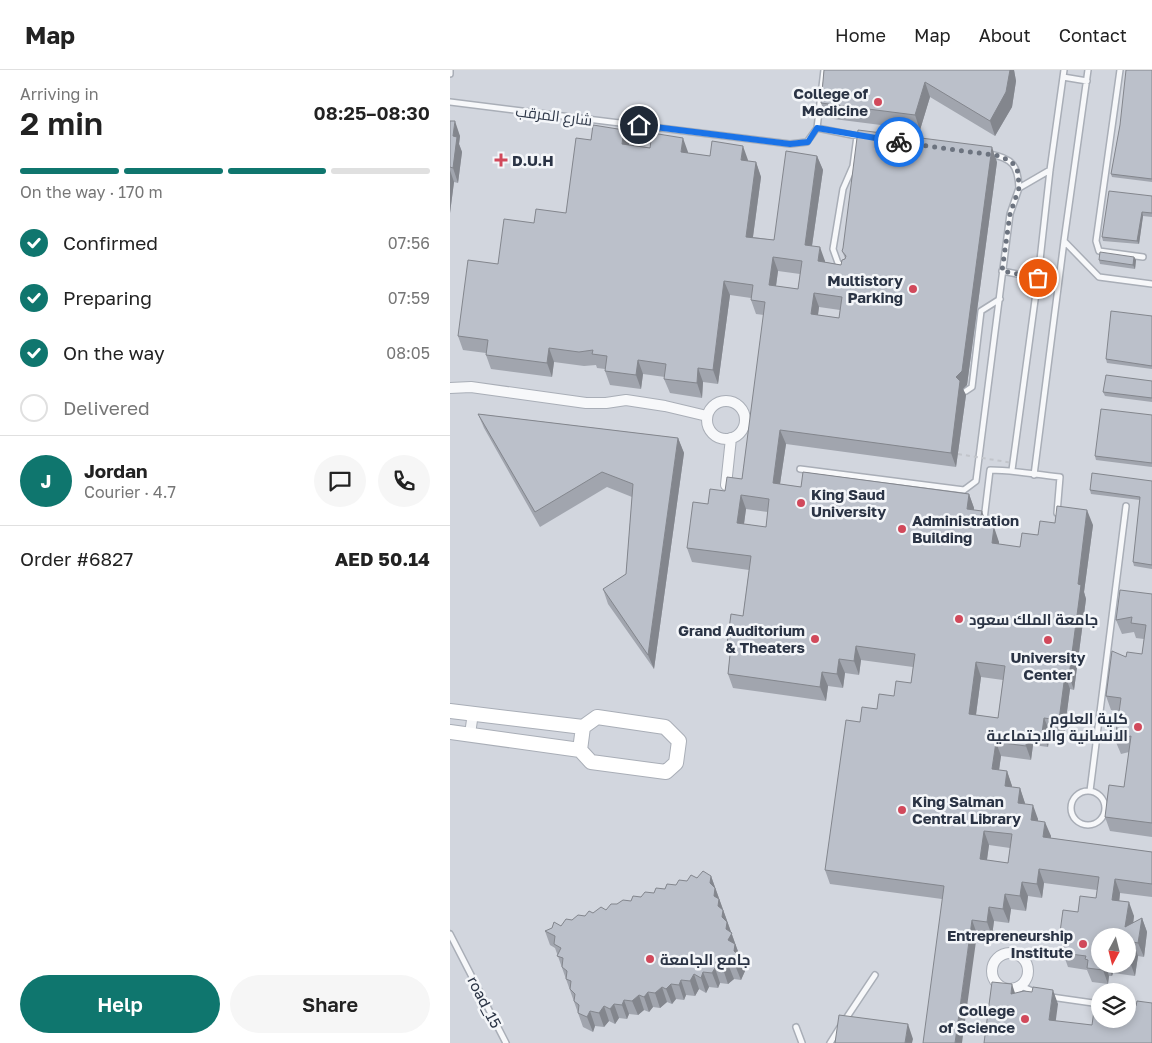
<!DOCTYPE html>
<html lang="en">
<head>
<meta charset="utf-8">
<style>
	body { margin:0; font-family:"Golos Text",Cairo,sans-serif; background:#f6f6f6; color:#222; height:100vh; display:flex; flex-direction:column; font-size:19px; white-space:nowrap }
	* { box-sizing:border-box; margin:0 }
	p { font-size:16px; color:#767676 }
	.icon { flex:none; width:28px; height:28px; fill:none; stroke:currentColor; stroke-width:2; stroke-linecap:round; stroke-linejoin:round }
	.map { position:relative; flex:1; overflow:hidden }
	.drawer { display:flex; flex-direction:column; background:#fff; width:450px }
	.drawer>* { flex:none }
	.needle { width:32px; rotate:187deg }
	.controls { position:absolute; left:641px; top:858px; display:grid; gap:10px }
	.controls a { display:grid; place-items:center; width:45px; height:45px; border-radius:50%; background:#fff; box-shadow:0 2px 8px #0003; font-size:25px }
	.pin { position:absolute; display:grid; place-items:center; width:42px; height:42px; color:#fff; margin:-21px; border:2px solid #fff; border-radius:50%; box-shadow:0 1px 5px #0007 }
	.courier { position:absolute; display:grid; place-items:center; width:50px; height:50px; margin:-25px; border:4px solid #1a73e8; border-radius:50%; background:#fff; color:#222; box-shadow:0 1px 6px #0007 }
	.head em { font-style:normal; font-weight:600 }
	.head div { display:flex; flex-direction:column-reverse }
	.head { display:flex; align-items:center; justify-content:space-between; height:85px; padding:0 20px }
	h1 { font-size:32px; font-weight:600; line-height:38px }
	.bar { display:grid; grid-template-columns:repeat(4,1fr); gap:8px 5px; align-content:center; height:60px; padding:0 20px }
	.bar i { height:6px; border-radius:4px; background:#e0e0e0 }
	.bar .on { background:#0f766e }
	.bar p { grid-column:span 4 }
	.line { display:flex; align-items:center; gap:12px; padding:0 20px; border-top:1px solid #e0e0e0 }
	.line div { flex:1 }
	.round { display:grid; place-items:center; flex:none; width:52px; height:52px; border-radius:26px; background:#f6f6f6 }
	ol { padding:0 20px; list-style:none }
	li { display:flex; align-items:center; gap:15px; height:55px }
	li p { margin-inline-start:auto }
	li .icon { padding:5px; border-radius:50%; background:#0f766e; color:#fff; stroke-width:4 }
	li:last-child { color:#767676 }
	li i { width:28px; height:28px; border:2px solid #e0e0e0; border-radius:50% }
	.button { display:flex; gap:10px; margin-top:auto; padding:10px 20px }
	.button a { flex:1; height:58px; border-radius:30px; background:#0f766e; color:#fff; font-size:20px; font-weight:600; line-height:58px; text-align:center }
	.button a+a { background:#f6f6f6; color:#222 }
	header { display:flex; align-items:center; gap:30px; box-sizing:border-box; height:70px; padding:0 25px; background:#fff; border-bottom:1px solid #e0e0e0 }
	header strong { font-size:24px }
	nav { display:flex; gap:28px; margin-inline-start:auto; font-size:18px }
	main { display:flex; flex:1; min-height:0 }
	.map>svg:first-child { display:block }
	.built { fill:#d2d6de; fill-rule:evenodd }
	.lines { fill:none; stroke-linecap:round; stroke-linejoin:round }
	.lane-casing { stroke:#a9aeb7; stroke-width:8 }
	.street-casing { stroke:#a9aeb7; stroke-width:12 }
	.secondary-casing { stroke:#a9aeb7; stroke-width:16 }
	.lane { stroke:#f7f8fa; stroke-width:5 }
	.street { stroke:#f7f8fa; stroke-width:10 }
	.secondary { stroke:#fff; stroke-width:14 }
	.path-bridge { stroke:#c2c5cb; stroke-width:2; stroke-dasharray:4 4; stroke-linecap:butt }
	.wall { fill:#a1a5ae; fill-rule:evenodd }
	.shaded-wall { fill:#83868d }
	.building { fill:#bbc0ca; stroke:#83868d; fill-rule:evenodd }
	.done { stroke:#6c737f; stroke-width:5; stroke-dasharray:0 9 }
	.route { stroke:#1a73e8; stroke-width:6 }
	.poi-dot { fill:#d1495b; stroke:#f4f6f9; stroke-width:2 }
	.labels { text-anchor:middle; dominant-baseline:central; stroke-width:5; stroke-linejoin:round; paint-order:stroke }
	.poi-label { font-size:15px; font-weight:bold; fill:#2b3445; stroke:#f4f6f9; text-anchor:end }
	.street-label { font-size:15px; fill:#2b3445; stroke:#f4f6f9 }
</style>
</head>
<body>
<header>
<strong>Map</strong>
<nav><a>Home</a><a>Map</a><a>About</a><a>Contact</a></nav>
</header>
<main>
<section class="drawer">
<div class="head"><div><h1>2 min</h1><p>Arriving in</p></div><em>08:25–08:30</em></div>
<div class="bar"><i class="on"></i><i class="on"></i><i class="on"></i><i></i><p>On the way · 170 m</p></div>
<ol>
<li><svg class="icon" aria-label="check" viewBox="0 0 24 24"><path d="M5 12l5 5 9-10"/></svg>Confirmed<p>07:56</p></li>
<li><svg class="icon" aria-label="check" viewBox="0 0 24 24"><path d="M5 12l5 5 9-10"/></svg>Preparing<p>07:59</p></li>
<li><svg class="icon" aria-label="check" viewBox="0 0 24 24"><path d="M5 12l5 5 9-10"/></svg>On the way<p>08:05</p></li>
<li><i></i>Delivered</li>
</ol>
<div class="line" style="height:90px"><b class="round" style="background:#0f766e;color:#fff">J</b><div><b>Jordan</b><p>Courier · 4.7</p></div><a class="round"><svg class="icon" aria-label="chat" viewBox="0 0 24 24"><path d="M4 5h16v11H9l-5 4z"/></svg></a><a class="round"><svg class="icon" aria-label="phone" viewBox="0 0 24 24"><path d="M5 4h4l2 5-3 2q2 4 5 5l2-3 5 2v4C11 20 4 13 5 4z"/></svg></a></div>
<div class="line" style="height:65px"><div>Order #6827</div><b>AED 50.14</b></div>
<div class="button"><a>Help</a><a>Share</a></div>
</section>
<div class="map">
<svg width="702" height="973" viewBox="0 0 702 973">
	<rect width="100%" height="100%" fill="#e4e7ec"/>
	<!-- built -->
	<path class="built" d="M0 0H702V973H0ZM650 866H678V894H650ZM650 921H678V949H650Z"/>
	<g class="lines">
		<defs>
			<path id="lane" d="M670 0 646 171 649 181 693 187
				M0 4V0
				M613 7 637 11
				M0 32 340 74 357 72 367 58 374 0
				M367 58 412 67
				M539 84C563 88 568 96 569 118
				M614 171 649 207 702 214
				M395 198 388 193 383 179 393 119 403 96 407 66
				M552 201 608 212
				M516 321 522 317 531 241 550 229
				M350 399 514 420 526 411 560 144 569 118 600 100
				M562 400 588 208 600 100 614 0
				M584 405 614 171 638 0
				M534 450 540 400C564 400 586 405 610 407L607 443
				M640 721 676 436
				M621 738a17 17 0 1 1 34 0a17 17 0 1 1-34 0Z
				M0 864 56 973
				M571 916 589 924
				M601 927 650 934
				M395 950 425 905
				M346 957 352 973
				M380 973 390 957"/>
			<path id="street" d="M0 318 21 317 136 333H156L176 330 215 336 257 346
				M257 350a19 19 0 1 1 38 0a19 19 0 1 1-38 0Z
				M276 415 281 368
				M20 664 23 643
				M542 901a18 18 0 1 1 36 0a18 18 0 1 1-36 0Z"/>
			<path id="secondary" d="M0 641 133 657 147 647 215 657 229 671 226 693 216 702 141 692 130 680 133 657
				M0 662 130 680"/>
		</defs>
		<!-- lane casing -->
		<use href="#lane" class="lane-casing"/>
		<!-- street casing -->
		<use href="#street" class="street-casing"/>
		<!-- secondary casing -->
		<use href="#secondary" class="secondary-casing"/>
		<!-- lane -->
		<use href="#lane" class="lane"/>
		<!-- street -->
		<use href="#street" class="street"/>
		<!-- secondary -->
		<use href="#secondary" class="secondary"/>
		<!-- path-bridge -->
		<path class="path-bridge" d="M508 384 563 393"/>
	</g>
	<!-- wall -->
	<path class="wall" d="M374 0H564L566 11 562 37 545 66 480 27 470 60 376 48 371 33Z
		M702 0V112L662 107 661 104 670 55Z
		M0 51 10 66 9 74 12 82 8 113 4 112 0 143Z
		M141 70 179 74V75L238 82V83L260 86 298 90V91L306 92 311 107 303 167 324 170 367 86 373 100 362 176 375 191V192L391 195 395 188 392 181 547 92 517 315 513 319 516 325 506 397 336 374 330 414 351 417 519 424 524 438V440L549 472V474L570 477 605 453 643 455 634 522 636 529 624 620 620 619 614 664 600 662 598 677 583 675 581 690 551 686 549 700 557 701 562 716V717L570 718 575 734 588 749V751L601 766 600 768 702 782V827L670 823 669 831 684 846 683 853 692 848 697 862 694 887 688 886 685 906 663 903 662 906H659L658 914 642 912 637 900 618 897 613 883 614 874 610 862 628 842 646 828 647 820 594 813 592 828 578 826 576 841 561 839 559 853 544 851 542 866 527 864 492 829 380 814 375 800 410 652 461 613 463 597 411 590 409 605 395 603 393 618 378 616 376 631 283 618 278 604 280 583 277 574 293 546 299 500 242 492 237 478 258 434 292 409 314 245 306 244 301 230V228L280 225 268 314 253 312 252 328 220 323 214 309 215 307 193 304 191 319 160 315 155 301V299L147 298 146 295 134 296 104 292 102 307 41 299 36 285V283L13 280 8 266 48 194 84 153 116 143ZM328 201 350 204 348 219 326 216ZM369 237 390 240 389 248 368 245ZM296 439 318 442 316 457 294 454ZM531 607 553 610 548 648 526 645ZM539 775 560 778 558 793 537 790ZM678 866V894H650Z
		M702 126V147L693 146 689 174 653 171 652 167Z
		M684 187 686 190 685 199 650 194 649 190Z
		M702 246V299L657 293 656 289Z
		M702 311V332L655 326 653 322Z
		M28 344 228 368 234 383 204 599 158 534 153 519 176 504 182 427 157 417 90 457 34 358Z
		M702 345V397L646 390 645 386Z
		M702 411V499L684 496 683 492 690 430 641 424 640 420Z
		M702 524V767L660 761 655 747 674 717 679 682 671 684 665 670 669 641 661 640 656 626 676 587 692 584 694 569 686 568 684 562 672 564 666 550Z
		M261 806 295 901 291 910 284 909 278 914 270 913 268 918 259 917 256 923 249 919 245 926 236 925 234 930 226 929 222 934 217 932 210 938 203 937 199 942 194 940 188 945 179 944 177 949 169 948 165 954 159 951 154 957 145 956 143 962 133 957 105 878 100 875 95 861 111 856 122 850 156 840 167 834 181 831 237 811 247 808Z"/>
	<!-- shaded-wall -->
	<path class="shaded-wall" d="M560 0H564L566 11 562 37 545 66 540 51Z
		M475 12 480 27 470 60 465 45Z
		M5 51 10 66 9 74 12 82 8 113 3 98V66Z
		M174 60 179 74 177 89 172 74Z
		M233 68 238 82 237 97 231 82Z
		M293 76 298 90 296 105 291 90Z
		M542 77 547 92 517 315 513 319 516 325 506 397 501 383 506 307Z
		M367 86 373 100 360 189 355 175Z
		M306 92 311 107 301 181 296 167Z
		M0 100 4 112 0 143Z
		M692 142 693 146 689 174 687 171Z
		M370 177 375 191 373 206 368 191Z
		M323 187 328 201 324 230 319 215Z
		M684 187 686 190 685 199 683 195Z
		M274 211 280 225 268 314 263 300Z
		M364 223 369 237 366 258 361 244Z
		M99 278 104 292 102 307 97 293Z
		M188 290 193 304 191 319 186 305Z
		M248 298 253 312 252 328 247 313Z
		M330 360 336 374 328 427 323 413Z
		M228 368 234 383 204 599 198 585Z
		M519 424 524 438 522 453 517 439Z
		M291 425 296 439 292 468 287 453Z
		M637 440 643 455 634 522 636 529 624 620 619 606 628 514Z
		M532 441 537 455 535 470 529 455Z
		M544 457 549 472 547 488 542 473Z
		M406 576 411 590 409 605 404 591Z
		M389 589 395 603 393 618 387 604Z
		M526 592 531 607 524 659 519 644Z
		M372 602 378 616 376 631 370 617Z
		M615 605 620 619 614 664 609 650Z
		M594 648 600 662 598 677 592 663Z
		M577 661 583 675 581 690 576 676Z
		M546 672 551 686 547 714 542 699Z
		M557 701 562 716 560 731 555 716Z
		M570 718 575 733 573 747 568 733Z
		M583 735 588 749 586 764 581 750Z
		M595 752 601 766 599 781 593 767Z
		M534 761 539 775 535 803 530 789Z
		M589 799 594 813 592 828 587 814Z
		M261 806 295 901 291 910 285 895 260 813Z
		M665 809 670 823 668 844 662 830Z
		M572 812 578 826 576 841 570 826Z
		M555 824 561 839 559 853 553 839Z
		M679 832 684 846 681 871 675 857Z
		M539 837 544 851 542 866 537 852Z
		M692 848 697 862 694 887 688 873Z
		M522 850 527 864 512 973H505Z
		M683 872 688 886 685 906 680 892Z
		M278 894 284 909 278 914 273 899Z
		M654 894H655L659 906 658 914 653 900Z
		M657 894H659L663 903 662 906Z
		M265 898 270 913 268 918 262 903Z
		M253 902 259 917 256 923 251 908Z
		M244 904 249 919 245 926 240 911Z
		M231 910 236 925 234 930 229 915Z
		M221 914 226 929 222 934 216 919Z
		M562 914 567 929 561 924Z
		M212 917 217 932 210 938 205 923Z
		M603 920 608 934 604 964 599 950Z
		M198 922 203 937 199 942 194 927Z
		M189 925 194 940 188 945 182 931Z
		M174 930 179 944 177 949 172 935Z
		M164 934 169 948 165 954 160 939Z
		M154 936 159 951 154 957 149 943Z
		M140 941 145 956 143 962 137 947Z
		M458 954 463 969 462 973H455Z"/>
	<!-- building -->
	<path class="building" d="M374 0H560L556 22 540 51 475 12 465 45 371 33Z
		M676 0H702V109L661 104 670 55Z
		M0 51H5L3 66 7 67 3 98 0 97Z
		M143 55 174 60 172 74 200 78 202 63 233 68 231 82 260 86 262 71 293 76 291 90 306 92 296 167 324 170 336 81 367 86 355 175 370 177 368 191 391 195 392 190 395 189 396 186 392 181 393 178 408 60 542 77 512 301 506 307 510 311 501 383 330 360 323 413 351 417 353 402 519 424 517 439 532 441 529 455 544 457 542 473 570 477 572 463 588 465 590 451 605 453 607 436 637 440 628 514 631 515 619 606 615 605 609 650 594 648 592 663 577 661 576 676 546 672 542 699 557 701 555 716 570 718 568 733 583 735 581 750 595 752 593 767 702 782V814L665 809 662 830 679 832 675 857 692 848 688 873 683 872 680 892 678 891V866H650V894H654L653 900 637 898 638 890 635 889 636 886 613 883 616 863 610 862 613 840 628 842 630 826 646 828 649 807 589 799 587 814 572 812 570 826 555 824 553 839 539 837 537 852 522 850 505 973H473L494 816 375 800 396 650 410 652 412 637 427 639 429 624 444 626 446 611 461 613 465 584 406 576 404 591 389 589 387 604 372 602 370 617 278 604 281 575 277 574 281 544 293 546 301 486 237 478 243 432 258 434 260 419 275 421 277 407 292 409 315 232 301 230 303 215 274 211 263 300 248 298 247 313 214 309 216 294 188 290 186 305 155 301 157 286 142 284 143 280 129 282 99 278 97 293 36 285 38 270 8 266 18 190 48 194 54 149 84 153 86 139 116 143 126 68 141 70ZM323 187 352 191 348 219 319 215ZM364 223 392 227 389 248 361 244ZM291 425 319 429 316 457 287 453ZM526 592 555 596 548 648 519 644ZM534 761 562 764 558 793 530 789Z
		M659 121 702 126V143L692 142 687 171 652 167Z
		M650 182 684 187 683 195 649 190Z
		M661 241 702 246V296L656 289Z
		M656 305 702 311V328L653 322Z
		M651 339 702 345V393L645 386Z
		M28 344 228 368 198 585 153 519 176 504 183 414 152 402 85 442Z
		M642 403 702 411V495L683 492 690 427 640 420Z
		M670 520 702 524V753L655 747 659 715 674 717 681 666 665 670 671 628 656 626 662 581 676 587 677 582 692 584 696 555 681 553 682 547 666 550Z
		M253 801 261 806 260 813 265 818 264 826 269 829 268 836 273 840 272 847 277 852 276 859 282 863 278 870 285 874 284 881 290 886 285 895 278 894 273 899 265 898 262 903 253 902 251 908 244 904 240 911 231 910 229 915 221 914 216 919 212 917 205 923 198 922 194 927 189 925 182 931 174 930 172 935 164 934 160 939 154 936 149 943 140 941 137 947 128 943 129 935 124 931 125 924 120 919 121 911 116 909 117 901 112 897 113 888 107 886 111 878 104 874 105 866 95 861 102 858 104 852 111 856 116 849 122 850 128 845 135 846 139 841 143 843 151 837 156 840 161 834H167L173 830 181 831 183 826 191 827 195 822 204 823 206 818 215 819 217 814 226 815 229 810 237 811 241 805 247 808Z
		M542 912 562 914 561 924 574 921 582 922 583 917 603 920 599 950 642 955 646 926H650V949H678V935L686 936 687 931 702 933V973H534Z
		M389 945 458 954 455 973H385Z"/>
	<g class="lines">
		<!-- done -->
		<path class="done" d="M449 72 550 86 562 92 568 102 569 118 560 144 552 201 588 208"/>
		<!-- route -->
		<path class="route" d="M189 55 340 74 358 72 367 58 449 72"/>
	</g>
	<!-- markers -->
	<g class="poi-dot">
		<circle cx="428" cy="32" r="5"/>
		<path d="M48.5 82.5h5v5h5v5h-5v5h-5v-5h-5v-5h5z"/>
		<circle cx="463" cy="219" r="5"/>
		<circle cx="351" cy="433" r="5"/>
		<circle cx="452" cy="459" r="5"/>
		<circle cx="509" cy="549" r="5"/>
		<circle cx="365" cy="569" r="5"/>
		<circle cx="598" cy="570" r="5"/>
		<circle cx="688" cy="657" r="5"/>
		<circle cx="452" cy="740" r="5"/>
		<circle cx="633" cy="874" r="5"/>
		<circle cx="200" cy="889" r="5"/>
		<circle cx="575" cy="949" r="5"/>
	</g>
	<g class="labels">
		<!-- poi labels -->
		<g class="poi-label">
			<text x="418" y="23">College of<tspan x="418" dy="17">Medicine</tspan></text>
			<text x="62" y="90" text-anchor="start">D.U.H</text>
			<text x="453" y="210">Multistory<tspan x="453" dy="17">Parking</tspan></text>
			<text x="361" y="424" text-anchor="start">King Saud<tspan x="361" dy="17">University</tspan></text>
			<text x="462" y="450" text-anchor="start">Administration<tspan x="462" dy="17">Building</tspan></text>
			<text x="519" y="549" text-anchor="start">جامعة الملك سعود</text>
			<text x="355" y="560">Grand Auditorium<tspan x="355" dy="17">&amp; Theaters</tspan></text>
			<text x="598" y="587" text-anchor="middle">University<tspan x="598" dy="17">Center</tspan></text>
			<text x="678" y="648">كلية العلوم<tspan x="678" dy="17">الانسانية والاجتماعية</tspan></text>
			<text x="462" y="731" text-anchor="start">King Salman<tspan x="462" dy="17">Central Library</tspan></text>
			<text x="623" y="865">Entrepreneurship<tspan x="623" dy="17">Institute</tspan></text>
			<text x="210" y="889" text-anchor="start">جامع الجامعة</text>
			<text x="565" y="940">College<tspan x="565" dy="17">of Science</tspan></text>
		</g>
		<!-- street labels -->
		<g class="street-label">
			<text transform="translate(104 45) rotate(7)">شارع المرقب</text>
			<text transform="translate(35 932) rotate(63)">road_15</text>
		</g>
	</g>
</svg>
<div class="controls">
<a><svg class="needle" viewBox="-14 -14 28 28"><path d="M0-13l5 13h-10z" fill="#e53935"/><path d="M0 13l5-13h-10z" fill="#767676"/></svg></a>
<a><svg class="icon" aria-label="layers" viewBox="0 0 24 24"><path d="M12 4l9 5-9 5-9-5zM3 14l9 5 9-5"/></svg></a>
</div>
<div class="pin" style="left:588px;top:208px;background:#ea580c"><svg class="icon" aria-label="bag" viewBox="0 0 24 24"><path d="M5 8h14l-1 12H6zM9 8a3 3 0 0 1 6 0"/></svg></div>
<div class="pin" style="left:189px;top:55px;background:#1f2937"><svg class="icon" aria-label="home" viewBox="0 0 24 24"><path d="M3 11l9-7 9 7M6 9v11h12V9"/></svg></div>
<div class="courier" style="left:449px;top:72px"><svg class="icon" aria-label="bike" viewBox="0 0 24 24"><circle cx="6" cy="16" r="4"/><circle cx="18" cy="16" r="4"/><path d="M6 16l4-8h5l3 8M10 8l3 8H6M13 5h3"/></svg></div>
</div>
</main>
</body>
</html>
